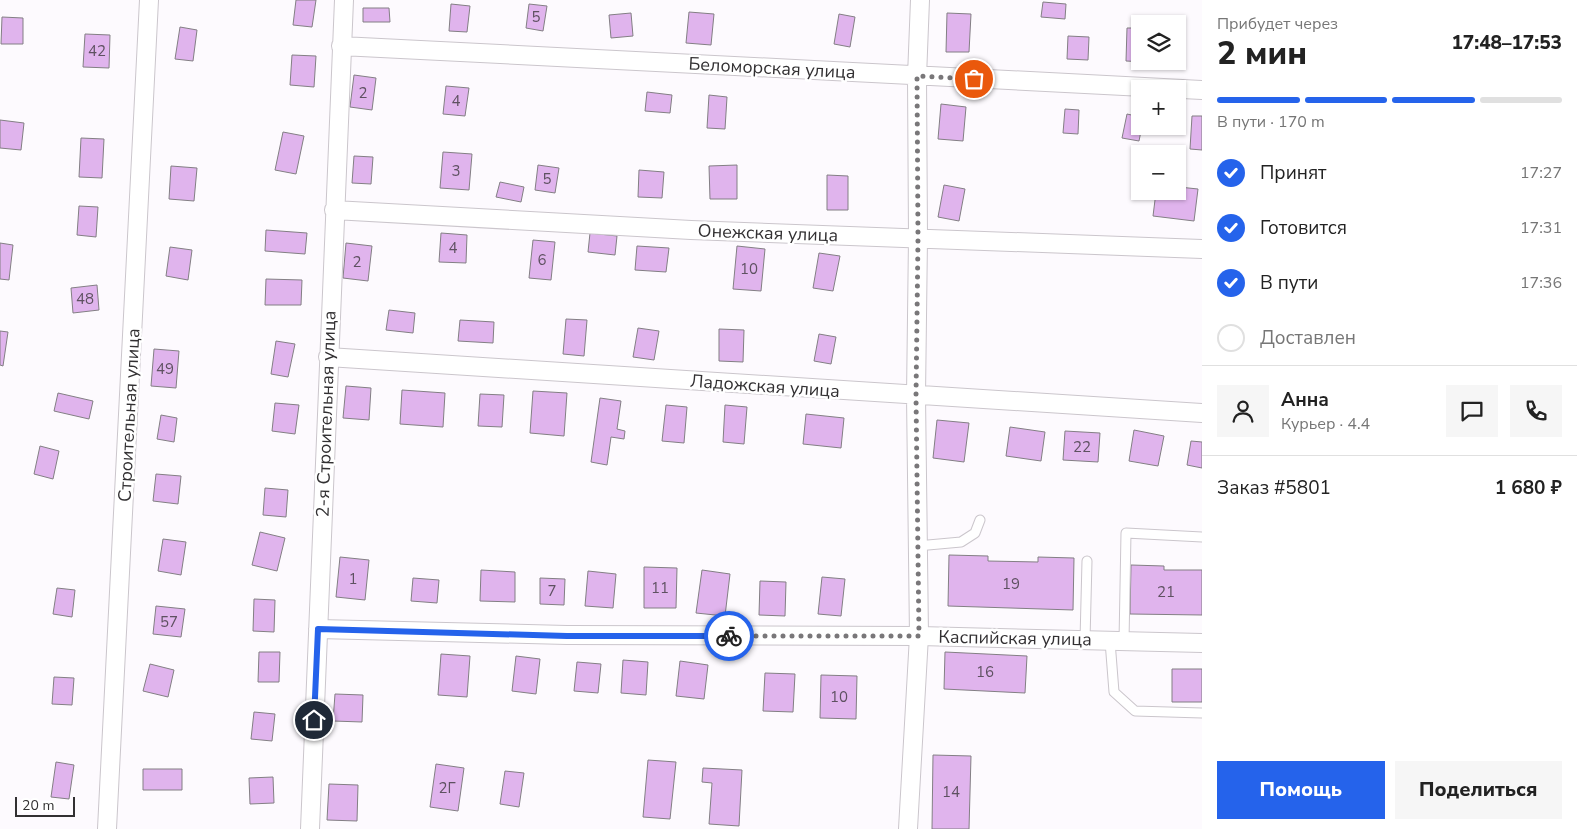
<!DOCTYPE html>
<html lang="ru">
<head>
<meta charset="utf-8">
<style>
	body { margin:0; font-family:"Nunito Sans",sans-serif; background:#f6f6f6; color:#222; height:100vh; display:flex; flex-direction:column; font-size:19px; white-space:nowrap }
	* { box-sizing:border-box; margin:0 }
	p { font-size:16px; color:#767676 }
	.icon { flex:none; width:28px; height:28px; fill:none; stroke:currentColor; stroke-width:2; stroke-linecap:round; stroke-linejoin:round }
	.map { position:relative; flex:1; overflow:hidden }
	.side { display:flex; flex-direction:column; background:#fff; width:375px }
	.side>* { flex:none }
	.buttons { position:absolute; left:1131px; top:15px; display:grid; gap:10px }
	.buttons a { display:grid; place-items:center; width:55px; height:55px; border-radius:0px; background:#fff; box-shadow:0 1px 4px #0004; font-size:25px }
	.scale { position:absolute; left:15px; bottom:12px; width:60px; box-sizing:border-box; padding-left:5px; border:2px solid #323032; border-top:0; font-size:14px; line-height:18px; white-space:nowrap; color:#323032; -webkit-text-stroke:4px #fff; paint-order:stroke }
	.pin { position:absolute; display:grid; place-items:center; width:42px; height:42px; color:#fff; margin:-21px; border:2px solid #fff; border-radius:50%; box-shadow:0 1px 5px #0007 }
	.courier { position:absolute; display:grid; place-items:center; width:50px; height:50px; margin:-25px; border:4px solid #2563eb; border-radius:50%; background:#fff; color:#222; box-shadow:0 1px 6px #0007 }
	.head em { font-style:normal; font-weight:800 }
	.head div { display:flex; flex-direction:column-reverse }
	.head { display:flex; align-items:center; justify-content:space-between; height:85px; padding:0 15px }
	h1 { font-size:32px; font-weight:800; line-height:38px }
	.bar { display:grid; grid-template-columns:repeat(4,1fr); gap:8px 5px; align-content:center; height:60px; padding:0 15px }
	.bar i { height:6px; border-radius:4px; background:#e0e0e0 }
	.bar .selected { background:#2563eb }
	.bar p { grid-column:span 4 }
	.line { display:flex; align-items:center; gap:12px; padding:0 15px; border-top:1px solid #e0e0e0 }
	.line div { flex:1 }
	.round { display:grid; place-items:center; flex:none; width:52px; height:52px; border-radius:0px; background:#f6f6f6 }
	ol { padding:0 15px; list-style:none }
	li { display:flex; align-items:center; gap:15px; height:55px }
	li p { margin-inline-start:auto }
	li .icon { padding:5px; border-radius:50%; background:#2563eb; color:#fff; stroke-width:4 }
	li:last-child { color:#767676 }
	li i { width:28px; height:28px; border:2px solid #e0e0e0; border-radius:50% }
	.action { display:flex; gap:10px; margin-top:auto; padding:10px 15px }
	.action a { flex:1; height:58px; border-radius:0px; background:#2563eb; color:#fff; font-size:20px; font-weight:800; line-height:58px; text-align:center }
	.action a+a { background:#f6f6f6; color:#222 }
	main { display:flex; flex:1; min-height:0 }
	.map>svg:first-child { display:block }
	.building { fill:#e0b4ed; stroke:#837f84 }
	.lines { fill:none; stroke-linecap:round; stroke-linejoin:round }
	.service-casing { stroke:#cbc6cc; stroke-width:11 }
	.minor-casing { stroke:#cbc6cc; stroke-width:20 }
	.service { stroke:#fff; stroke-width:9 }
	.minor { stroke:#fff; stroke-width:18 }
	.done { stroke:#797779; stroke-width:5; stroke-dasharray:0 9 }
	.route { stroke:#2563eb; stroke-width:6 }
	.labels { text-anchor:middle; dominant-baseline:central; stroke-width:5; stroke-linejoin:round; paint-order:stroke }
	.number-label { font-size:15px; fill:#5e5161 }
	.street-label { font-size:18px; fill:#323032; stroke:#fff }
</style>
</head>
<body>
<main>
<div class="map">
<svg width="1202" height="829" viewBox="0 0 1202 829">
	<rect width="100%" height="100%" fill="#fdfafe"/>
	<!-- building -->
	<path class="building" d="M296 0H316L312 27 293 25Z
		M1043 2 1066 4 1065 19 1041 17Z
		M451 4 470 6 467 32 449 31Z
		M529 4 547 6 543 31 526 28Z
		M363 8H389L390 22H363Z
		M689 12 714 14 711 45 686 43Z
		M631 13 633 36 611 38 609 15Z
		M947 13 971 14 969 52H946Z
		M839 14 855 17 850 47 834 44Z
		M2 17 23 18V44H1Z
		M180 27 197 30 193 61 175 59Z
		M1127 28H1140V61L1147 62 1126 61Z
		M85 34 110 35 109 68 83 67Z
		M1068 36 1089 37 1088 60 1067 59Z
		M292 55 316 56 314 87 290 85Z
		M354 75 376 78 372 110 350 107Z
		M446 86 469 88 465 116 443 114Z
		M647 92 672 95 670 113 645 111Z
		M709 95 727 97 725 129 707 128Z
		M941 104 966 107 963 141 938 139Z
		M1065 109 1079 110 1078 134 1063 133Z
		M1127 114 1140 117V126H1142L1139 141 1122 138Z
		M1192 116H1202V150L1190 149Z
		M0 120 24 123 21 150 0 148Z
		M283 132 304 136 296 174 275 170Z
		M81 138 104 139 102 178 79 177Z
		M443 152 472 154 469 190 440 188Z
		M354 156 373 157 371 184 352 183Z
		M538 165 559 168 555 193 535 190Z
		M737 165V199H710L709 166Z
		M171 166 197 168 194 201 169 199Z
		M639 170 664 172 662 198 638 197Z
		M827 175 848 176V210H827Z
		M500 182 524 187 521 202 496 197Z
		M944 185 965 189 959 221 938 217Z
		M1179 187 1198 189 1194 221 1153 216 1156 192 1178 194Z
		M79 206 98 207 96 237 77 235Z
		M266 230 307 233 305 254 265 251Z
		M441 233 467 235 466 263 439 262Z
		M590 233 617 236 615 255 588 252Z
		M533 240 555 242 551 280 529 278Z
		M0 243 13 245 9 280 0 279Z
		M346 243 372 246 368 281 343 278Z
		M637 246 669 248 666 272 635 270Z
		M737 246 765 249 761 291 733 289Z
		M170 247 192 250 188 280 166 276Z
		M819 253 840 256 833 291 813 288Z
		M266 279 302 280 301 305H265Z
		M97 285 99 310 73 313 71 288Z
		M389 310 415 313 413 333 386 330Z
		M566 319 587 320 584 356 563 354Z
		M460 320 494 322 493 343 458 341Z
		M638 328 659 331 654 360 633 357Z
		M719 329 744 330 743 362 719 361Z
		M0 331 8 332 3 366 0 365Z
		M819 334 836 337 831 364 814 361Z
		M276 341 295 344 288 377 271 374Z
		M154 349 179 351 176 388 151 386Z
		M346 386 371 388 369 420 343 418Z
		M402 390 445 393 443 427 400 424Z
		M533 391 567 393 564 436 530 433Z
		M58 393 93 401 89 419 54 411Z
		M480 394 504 395 502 427 478 426Z
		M600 398 621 401 617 429 625 431 624 439 611 437 607 465 591 462Z
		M275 403 299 405 295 434 272 431Z
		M666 405 687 407 684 443 662 441Z
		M725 405 747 407 744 444 723 442Z
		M806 414 844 418 841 448 803 444Z
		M161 415 177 418 174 442 157 439Z
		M937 420 969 423 964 462 933 458Z
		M1010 427 1045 432 1041 461 1006 456Z
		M1134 430 1164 436 1158 466 1129 461Z
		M1065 431 1100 433 1098 462 1063 460Z
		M1191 441 1202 442V468L1187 465Z
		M40 446 59 451 53 479 34 474Z
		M156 474 181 476 178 504 153 501Z
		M265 488 288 490 286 517 263 515Z
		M260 532 285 538 277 571 252 565Z
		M163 539 186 542 181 575 158 571Z
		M949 555 988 556V561L1038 562V557L1074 558 1073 610 948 606Z
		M340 557 369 560 365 600 336 597Z
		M1131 565 1164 566V570H1202V615L1130 614Z
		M644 567 677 568 676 608H644Z
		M481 570 515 572V602L480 601Z
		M702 570 730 574 725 616 696 613Z
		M588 571 616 574 613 608 585 606Z
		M822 577 845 579 841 616 818 614Z
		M413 578 439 580 437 603 411 601Z
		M540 578 565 579 564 605 540 604Z
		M760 581 786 582 785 616 759 615Z
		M57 588 75 590 72 617 53 614Z
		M254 599 275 600 274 632 253 631Z
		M156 606 185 609 181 637 153 634Z
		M259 652H280L279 682H258Z
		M945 652 1027 656 1025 693 944 689Z
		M441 654 470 656 467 697 438 695Z
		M516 656 540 659 536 694 512 691Z
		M623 660 648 662 646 695 621 693Z
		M680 661 708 665 704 699 676 696Z
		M577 662 601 664 598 693 574 691Z
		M150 664 174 670 168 697 143 691Z
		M1172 669H1202V702H1172Z
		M765 673 795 674 793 712 763 711Z
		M821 675 857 676 856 719 820 718Z
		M54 677 74 678 72 705 52 704Z
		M335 694 363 695 362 722 333 721Z
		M254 712 275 714 272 741 251 739Z
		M933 755 971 756 969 829H932Z
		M648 760 676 762 670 819 643 817Z
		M56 762 74 765 69 799 51 797Z
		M436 764 464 768 458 811 430 807Z
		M703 768 742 770 739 826 709 824 712 783 702 782Z
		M143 769H182V790H143Z
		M505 771 524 773 519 807 500 804Z
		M273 777 274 803 250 804 249 778Z
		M329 784 358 785 357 821 327 820Z"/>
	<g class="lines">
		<defs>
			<path id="service" d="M917 546 961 542 975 533 980 520
				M1085 640 1087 561
				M1110 641 1114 692 1135 711 1202 713
				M1124 641 1126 533 1202 537"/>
			<path id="minor" d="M341 46C628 59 915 76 1202 90
				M334 210 691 230 1202 249
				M328 357 1202 413
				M318 629 567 635 919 636 1202 643
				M107 829 149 0
				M310 829 344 0
				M908 829 919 636 916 396 918 238 917 77 920 0"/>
		</defs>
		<!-- service casing -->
		<use href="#service" class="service-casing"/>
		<!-- minor casing -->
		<use href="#minor" class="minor-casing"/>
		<!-- service -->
		<use href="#service" class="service"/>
		<!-- minor -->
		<use href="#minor" class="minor"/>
	</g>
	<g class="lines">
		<!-- done -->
		<path class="done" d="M729 636H919L916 396 918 238 917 76 974 79"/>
		<!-- route -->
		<path class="route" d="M314 720 318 629 567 636H729"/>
	</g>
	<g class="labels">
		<!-- number labels -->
		<g class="number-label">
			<text x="536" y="17">5</text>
			<text x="97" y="51">42</text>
			<text x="363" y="93">2</text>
			<text x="456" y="101">4</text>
			<text x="456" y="171">3</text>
			<text x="547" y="179">5</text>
			<text x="453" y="248">4</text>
			<text x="542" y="260">6</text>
			<text x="357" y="262">2</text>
			<text x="749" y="269">10</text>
			<text x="85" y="299">48</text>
			<text x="165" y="369">49</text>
			<text x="1082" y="447">22</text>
			<text x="353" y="579">1</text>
			<text x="1011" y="584">19</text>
			<text x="660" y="588">11</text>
			<text x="552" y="591">7</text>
			<text x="1166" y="592">21</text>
			<text x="169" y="622">57</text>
			<text x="985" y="672">16</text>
			<text x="839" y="697">10</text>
			<text x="447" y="788">2Г</text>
			<text x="951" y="792">14</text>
		</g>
		<!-- street labels -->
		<g class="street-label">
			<text transform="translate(772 68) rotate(3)">Беломорская улица</text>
			<text transform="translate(768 233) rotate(2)">Онежская улица</text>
			<text transform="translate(765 386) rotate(4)">Ладожская улица</text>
			<text transform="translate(326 414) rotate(-88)">2-я Строительная улица</text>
			<text transform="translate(129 415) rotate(-87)">Строительная улица</text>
			<text transform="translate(1015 638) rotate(1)">Каспийская улица</text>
		</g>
	</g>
</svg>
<div class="buttons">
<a><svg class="icon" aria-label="layers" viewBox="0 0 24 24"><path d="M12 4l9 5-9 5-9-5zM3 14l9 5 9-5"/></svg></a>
<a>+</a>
<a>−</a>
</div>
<div class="scale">20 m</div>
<div class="pin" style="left:974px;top:79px;background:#ea580c"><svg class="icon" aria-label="bag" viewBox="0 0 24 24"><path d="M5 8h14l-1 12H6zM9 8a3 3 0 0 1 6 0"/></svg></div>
<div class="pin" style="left:314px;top:720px;background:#1f2937"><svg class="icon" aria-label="home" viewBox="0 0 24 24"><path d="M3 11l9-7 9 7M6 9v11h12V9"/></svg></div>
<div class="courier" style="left:729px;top:636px"><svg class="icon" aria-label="bike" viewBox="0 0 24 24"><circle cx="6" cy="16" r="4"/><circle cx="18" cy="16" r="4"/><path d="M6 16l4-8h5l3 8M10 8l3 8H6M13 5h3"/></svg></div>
</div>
<section class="side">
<div class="head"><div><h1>2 мин</h1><p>Прибудет через</p></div><em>17:48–17:53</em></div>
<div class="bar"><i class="selected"></i><i class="selected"></i><i class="selected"></i><i></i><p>В пути · 170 m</p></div>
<ol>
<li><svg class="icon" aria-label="check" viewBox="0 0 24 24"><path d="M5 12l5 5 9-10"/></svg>Принят<p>17:27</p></li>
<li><svg class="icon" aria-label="check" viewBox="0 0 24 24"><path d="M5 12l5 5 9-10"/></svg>Готовится<p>17:31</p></li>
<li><svg class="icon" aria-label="check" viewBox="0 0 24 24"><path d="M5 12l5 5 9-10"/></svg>В пути<p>17:36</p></li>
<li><i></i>Доставлен</li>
</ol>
<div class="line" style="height:90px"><a class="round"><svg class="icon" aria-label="person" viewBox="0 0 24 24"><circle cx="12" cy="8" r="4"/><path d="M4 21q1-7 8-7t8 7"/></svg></a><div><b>Анна</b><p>Курьер · 4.4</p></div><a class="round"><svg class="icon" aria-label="chat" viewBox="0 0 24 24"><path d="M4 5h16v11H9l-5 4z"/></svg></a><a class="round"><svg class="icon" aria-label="phone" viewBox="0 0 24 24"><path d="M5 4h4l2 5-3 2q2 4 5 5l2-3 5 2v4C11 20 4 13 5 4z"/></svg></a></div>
<div class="line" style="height:65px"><div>Заказ #5801</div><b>1 680 ₽</b></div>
<div class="action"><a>Помощь</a><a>Поделиться</a></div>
</section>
</main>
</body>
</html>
